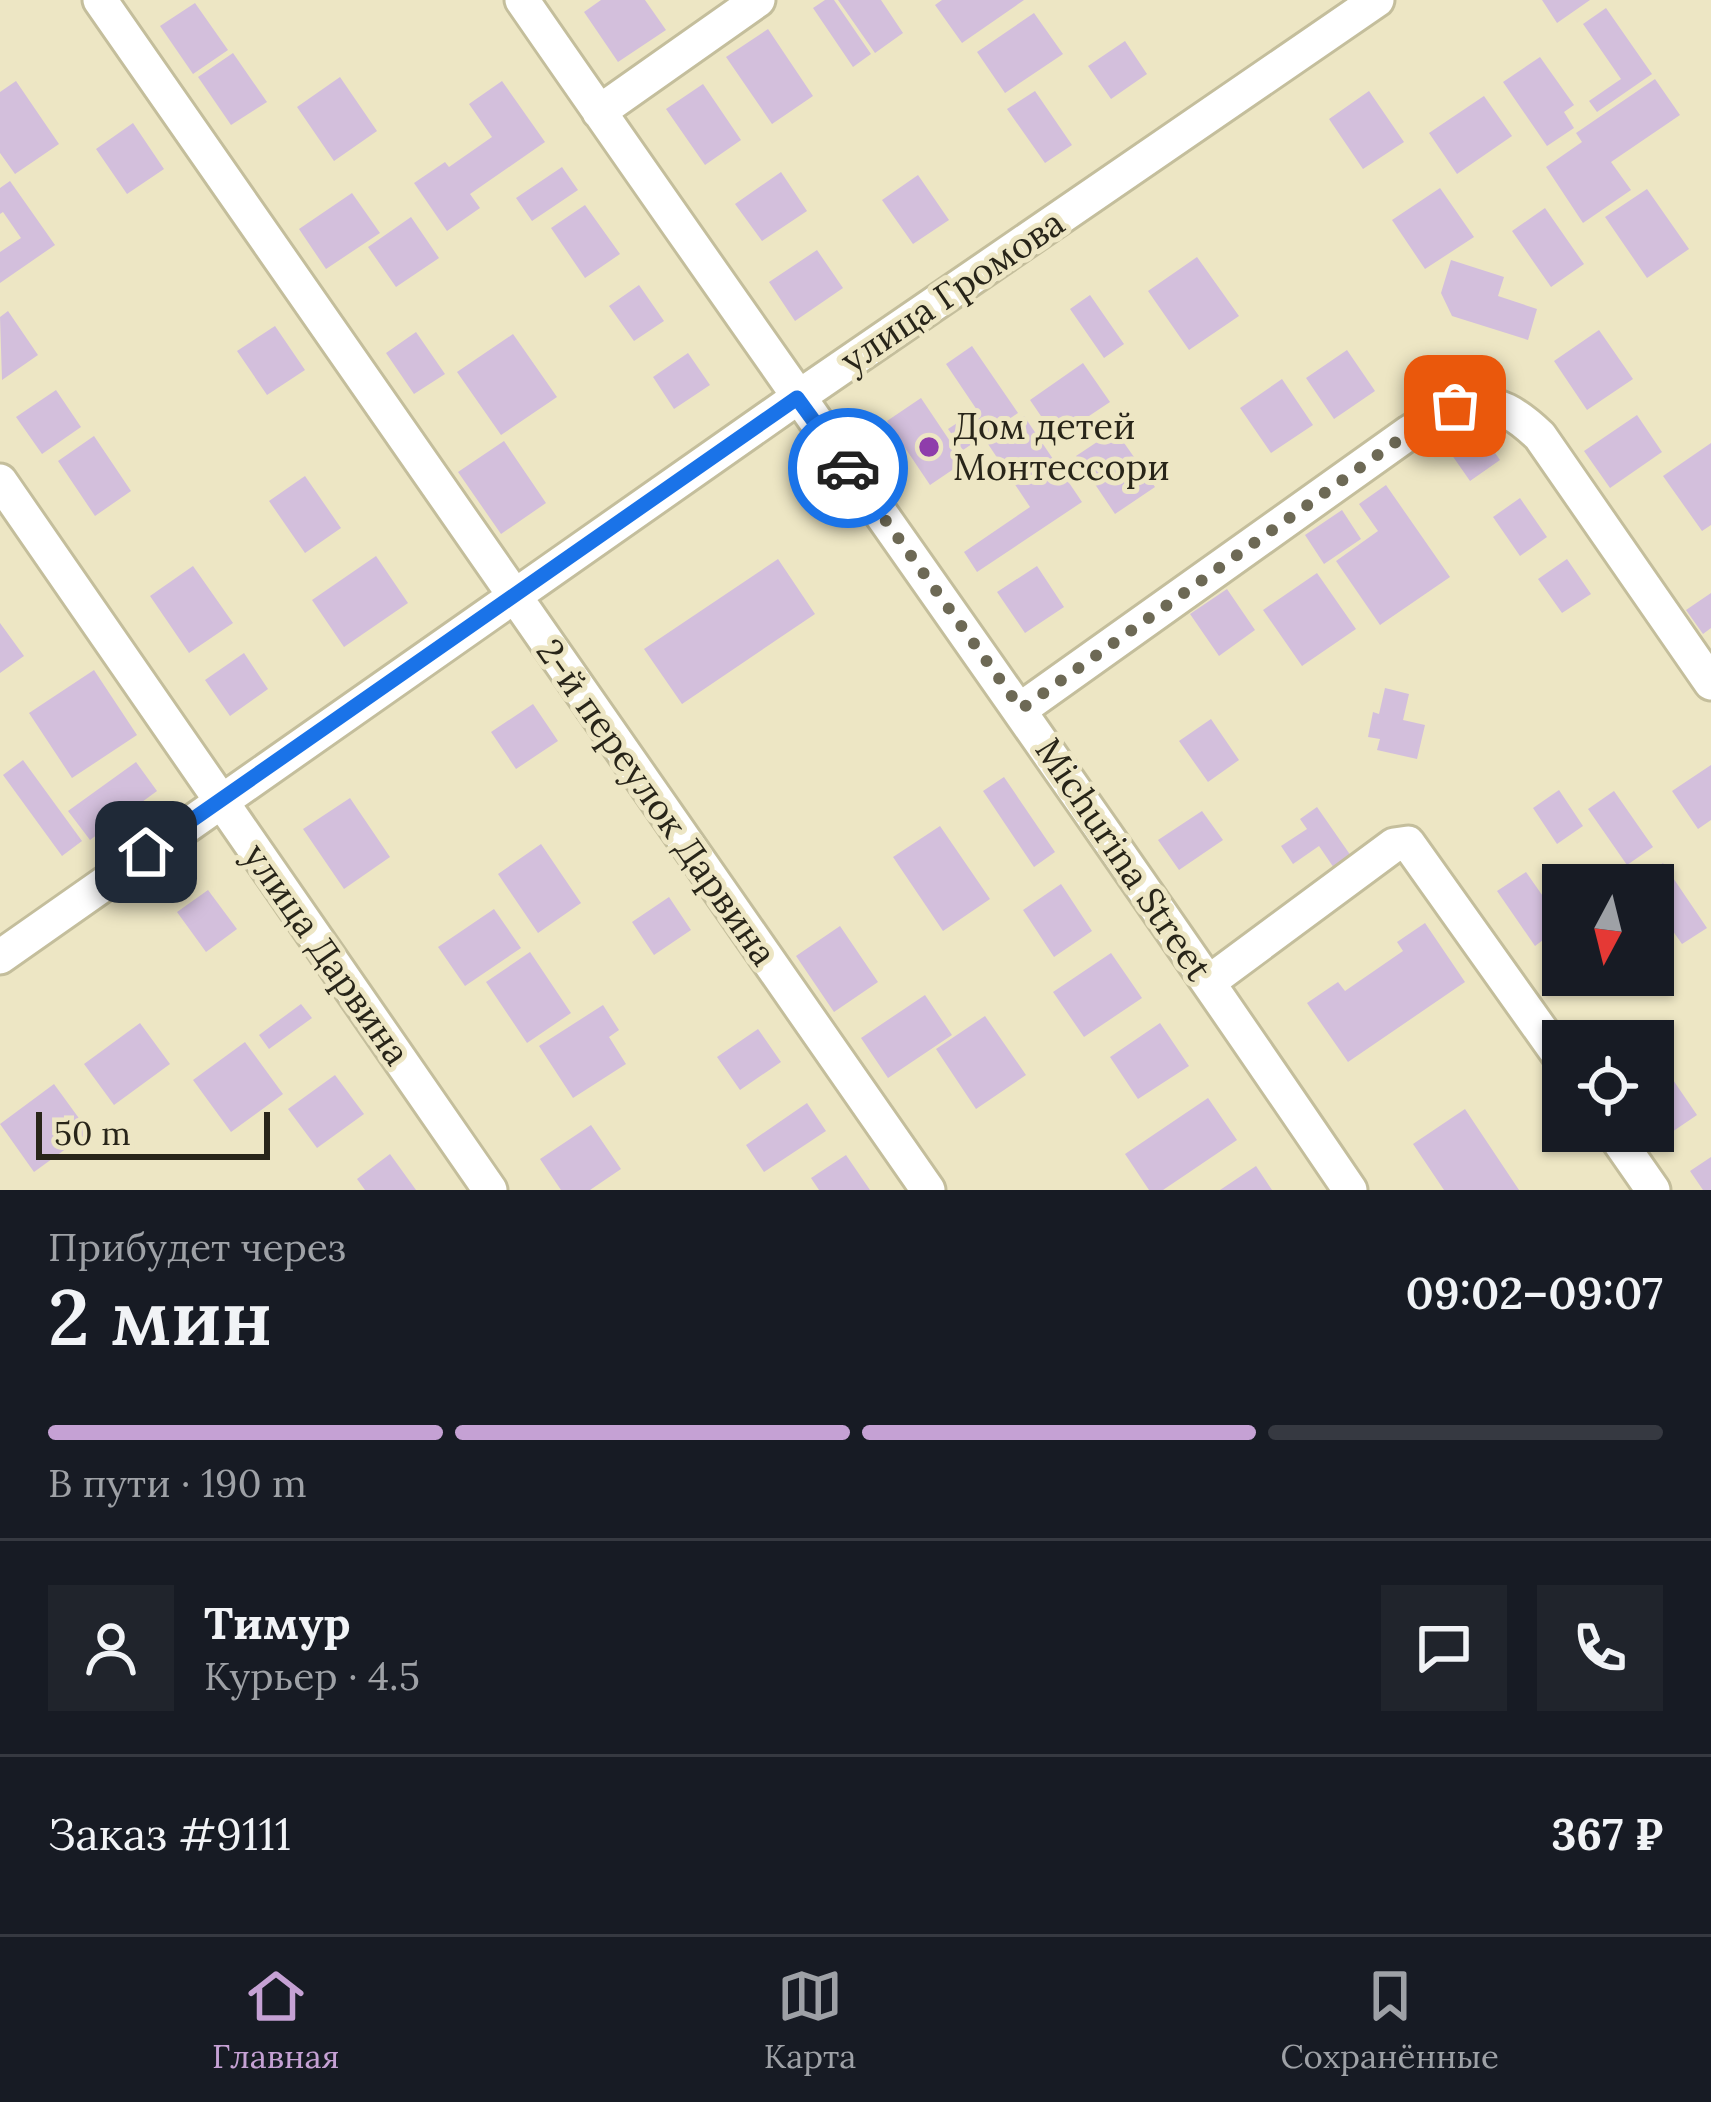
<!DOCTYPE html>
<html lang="ru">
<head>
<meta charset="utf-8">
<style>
	body { margin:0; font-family:Lora,serif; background:#20242c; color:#f1f3f6; height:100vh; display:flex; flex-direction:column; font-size:45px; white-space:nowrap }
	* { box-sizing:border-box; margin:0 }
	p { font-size:39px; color:#9ea1a6 }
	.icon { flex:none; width:66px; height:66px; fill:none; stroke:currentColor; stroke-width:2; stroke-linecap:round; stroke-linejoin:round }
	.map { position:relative; height:1190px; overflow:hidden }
	.panel { display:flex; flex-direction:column; background:#171b24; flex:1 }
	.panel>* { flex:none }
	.needle { width:78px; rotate:187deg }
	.tools { position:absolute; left:1542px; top:864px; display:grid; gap:24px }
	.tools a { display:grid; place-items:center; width:132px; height:132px; border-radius:0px; background:#171b24; box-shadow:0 3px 9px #0004; font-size:60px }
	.scale { position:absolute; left:36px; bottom:30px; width:234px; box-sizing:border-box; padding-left:12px; border:6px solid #282519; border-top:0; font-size:33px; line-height:42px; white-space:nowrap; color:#282519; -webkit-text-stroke:9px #ede6c4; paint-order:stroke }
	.pin { position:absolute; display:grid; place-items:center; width:102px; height:102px; color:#fff; margin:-51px; border-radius:24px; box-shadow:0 6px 18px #0006 }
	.courier { position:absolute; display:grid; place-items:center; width:120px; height:120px; margin:-60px; border:9px solid #1a73e8; border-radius:50%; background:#fff; color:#222; box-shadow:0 3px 15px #0007 }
	.overview em { font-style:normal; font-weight:600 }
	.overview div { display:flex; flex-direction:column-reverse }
	.overview { display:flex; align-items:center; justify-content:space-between; height:204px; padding:0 48px }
	h1 { font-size:78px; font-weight:600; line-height:90px }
	.bar { display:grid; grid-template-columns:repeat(4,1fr); gap:18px 12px; align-content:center; height:144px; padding:0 48px }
	.bar i { height:15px; border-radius:9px; background:#363941 }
	.bar .current { background:#c5a1d4 }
	.bar p { grid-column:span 4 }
	.line { display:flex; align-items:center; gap:30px; padding:0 48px; border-top:3px solid #363941 }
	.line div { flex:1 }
	.round { display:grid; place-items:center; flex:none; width:126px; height:126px; border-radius:0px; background:#20242c }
	.menu { display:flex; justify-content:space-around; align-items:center; height:168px; border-top:3px solid #363941; background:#171b24; font-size:33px; color:#9ea1a6 }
	.menu a { display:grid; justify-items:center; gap:6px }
	.menu .current { color:#c5a1d4 }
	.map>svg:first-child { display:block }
	.building { fill:#d3bfdc }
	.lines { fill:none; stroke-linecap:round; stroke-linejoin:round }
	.minor-casing { stroke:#c4be9c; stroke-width:39 }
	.minor { stroke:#fff; stroke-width:33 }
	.done { stroke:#6d6955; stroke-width:12; stroke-dasharray:0 21.6 }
	.route { stroke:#1a73e8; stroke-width:15 }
	.poi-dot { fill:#8f3dab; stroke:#ede6c4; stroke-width:4.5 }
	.labels { text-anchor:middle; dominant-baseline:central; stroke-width:10; stroke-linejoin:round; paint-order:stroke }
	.street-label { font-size:36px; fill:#282519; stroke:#ede6c4 }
	.poi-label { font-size:36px; fill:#282519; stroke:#ede6c4; text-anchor:start }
</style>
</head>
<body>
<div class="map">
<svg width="1711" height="1190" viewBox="0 0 1711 1190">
	<rect width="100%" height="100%" fill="#ede6c4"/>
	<!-- building -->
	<path class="building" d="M601 0H645L666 30 618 62 584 12Z
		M825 0H834L871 54 853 67 813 8Z
		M838 0H881L903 33 875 53Z
		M942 0H1024L962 43 935 5Z
		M1542 0H1590L1557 23Z
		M195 3 228 50 193 74 160 26Z
		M1606 8 1652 74 1597 112 1589 101 1621 79 1583 24Z
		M1034 13 1063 54 1005 93 977 52Z
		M768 29 813 96 772 124 726 57Z
		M1125 41 1147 74 1111 99 1088 66Z
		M233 53 267 102 231 125 198 77Z
		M1540 57 1574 105 1564 112 1574 128 1547 146 1503 82Z
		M340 77 377 131 334 161 297 107Z
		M1655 79 1680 115 1611 162 1631 190 1583 223 1546 167 1582 142 1576 133Z
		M16 81 59 144 15 174 0 153V92Z
		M502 81 545 142 470 194 480 208 447 231 414 183 445 162 449 167 492 137 469 104Z
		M703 84 741 140 705 165 666 109Z
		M1035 91 1072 145 1045 163 1007 109Z
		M1369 91 1404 142 1363 169 1329 119Z
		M1484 96 1512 136 1457 174 1429 133Z
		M133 123 164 169 127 194 96 149Z
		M562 167 578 190 532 221 516 198Z
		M781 172 807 211 762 241 735 204Z
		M918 175 949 220 913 244 882 200Z
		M10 181 55 245 0 283V252L21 238 3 212 0 214V188Z
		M1440 188 1474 237 1425 269 1392 220Z
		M1647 189 1689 249 1647 278 1605 217Z
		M352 193 380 233 326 269 299 229Z
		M585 205 620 254 585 278 551 228Z
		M1545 208 1584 264 1551 287 1512 231Z
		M411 217 439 258 396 287 368 247Z
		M817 250 843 288 795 321 769 282Z
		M1197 257 1239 316 1189 350 1148 291Z
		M1451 260 1504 277 1498 296 1537 309 1528 340 1452 316 1441 293Z
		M639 285 664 321 634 341 609 306Z
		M1090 295 1124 344 1104 358 1070 309Z
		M8 311 38 355 2 380 0 317Z
		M275 326 305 370 267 395 237 351Z
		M1599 330 1633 379 1587 410 1554 361Z
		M416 332 445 374 414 394 386 353Z
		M513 334 557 397 501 435 457 372Z
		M972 346 1018 413 963 450 948 429 977 410 946 364Z
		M1347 350 1375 391 1334 419 1306 378Z
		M688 353 710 385 674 409 653 377Z
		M1083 363 1110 402 1056 438 1030 400Z
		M1282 379 1313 425 1271 453 1240 408Z
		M56 390 81 427 42 454 16 417Z
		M921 398 964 462 930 485 887 421Z
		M1637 415 1662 452 1610 488 1584 451Z
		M1024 416 1082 502 977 572 964 552 1030 507 986 441Z
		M1470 417 1500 460 1470 481 1440 438Z
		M1115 430 1155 487 1115 514 1076 456Z
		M94 436 131 491 95 516 58 461Z
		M504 441 546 503 501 534 458 472Z
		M1711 443V525L1702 531 1663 476Z
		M305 476 341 528 305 553 269 501Z
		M1386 485 1450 577 1380 625 1336 561 1378 531 1359 504Z
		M1520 498 1547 537 1520 556 1493 517Z
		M1342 510 1361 539 1324 564 1305 535Z
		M376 556 408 603 344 647 312 600Z
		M778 559 815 614 682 704 644 649Z
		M1567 559 1591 594 1562 613 1538 579Z
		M193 566 233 623 189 653 150 596Z
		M1037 566 1064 607 1025 633 997 592Z
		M1317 573 1356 629 1302 666 1263 610Z
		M1227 589 1255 630 1219 656 1190 614Z
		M1711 593V628L1703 634 1686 610Z
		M0 623 24 656 0 673Z
		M244 653 268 689 230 716 205 680Z
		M94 670 137 735 72 778 29 713Z
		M1385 688 1409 694 1403 720 1425 725 1417 759 1377 750 1380 739 1368 737 1373 712 1379 714Z
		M533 704 558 741 516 769 491 732Z
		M1211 719 1239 760 1208 782 1179 741Z
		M23 760 82 841 62 856 3 775Z
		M136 762 157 791 90 840 68 811Z
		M1711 765V820L1698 829 1672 791Z
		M1004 777 1055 852 1034 867 983 791Z
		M1559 790 1583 826 1557 844 1533 808Z
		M1614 791 1653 847 1627 865 1588 809Z
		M350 798 390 857 344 889 303 829Z
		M1317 807 1351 856 1334 868 1319 846 1293 864 1281 846 1307 829 1300 819Z
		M1202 811 1223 840 1179 870 1158 840Z
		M940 826 990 899 943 931 893 857Z
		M541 844 581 903 538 933 498 874Z
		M1663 863 1707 928 1682 944 1653 903V885H1641L1638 881Z
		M1526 872 1563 925 1535 946 1497 891Z
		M1061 884 1092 931 1054 957 1023 910Z
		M208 890 237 929 206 952 177 912Z
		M669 897 691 930 654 955 632 922Z
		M494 909 521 948 465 986 438 947Z
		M1425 923 1465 982 1348 1062 1307 1003 1338 982 1345 991 1403 951 1397 942Z
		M840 926 878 982 834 1012 796 956Z
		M1563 948V975H1604L1573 996 1547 959Z
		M530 952 571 1013 527 1043 486 982Z
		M1111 953 1142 998 1084 1037 1053 992Z
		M925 995 952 1035 888 1078 861 1038Z
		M301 1004 312 1018 269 1049 259 1035Z
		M603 1005 619 1030 609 1037 626 1064 573 1098 539 1046Z
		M985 1016 1026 1075 976 1109 936 1049Z
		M1628 1022 1641 1041H1601Z
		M140 1023 170 1064 114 1105 84 1064Z
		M1160 1023 1189 1066 1138 1099 1110 1057Z
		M758 1029 781 1062 740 1090 717 1057Z
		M245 1042 283 1094 231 1132 193 1080Z
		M1669 1074 1697 1115 1669 1134 1653 1111V1085Z
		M335 1075 364 1114 317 1148 288 1109Z
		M54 1084 89 1132 34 1172 0 1124Z
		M1208 1098 1237 1140 1163 1190H1149L1125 1154Z
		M807 1103 826 1131 764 1172 746 1145Z
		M1465 1109 1519 1190H1444L1413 1144Z
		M591 1125 621 1169 590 1190H561L540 1159Z
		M390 1154 416 1190H365L357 1179Z
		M846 1155 870 1190H819L811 1178Z
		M1711 1157V1190H1703L1690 1171Z
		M1256 1166 1272 1190H1220Z"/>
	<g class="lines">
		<defs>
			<path id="minor" d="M100 0 928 1190
				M522 0C797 398 1079 790 1350 1190
				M599 112 758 0
				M0 481 490 1190
				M1021 709 1410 432C1465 400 1490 388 1540 436L1711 683
				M0 957 797 398 1377 0
				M1209 982 1394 845 1408 843 1563 1061
				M1612 1131 1653 1190"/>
		</defs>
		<!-- minor casing -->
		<use href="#minor" class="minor-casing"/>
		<!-- minor -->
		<use href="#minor" class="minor"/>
	</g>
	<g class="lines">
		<!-- done -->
		<path class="done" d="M848 468 1021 709 1410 432 1455 406"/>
		<!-- route -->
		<path class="route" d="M146 852 797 398 848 468"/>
	</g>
	<!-- markers -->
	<circle class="poi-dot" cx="929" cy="447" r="12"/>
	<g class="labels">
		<!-- street labels -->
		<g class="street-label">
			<text transform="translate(952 291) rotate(-34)">улица Громова</text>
			<text transform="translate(657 802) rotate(55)">2-й переулок Дарвина</text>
			<text transform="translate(1124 859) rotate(56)">Michurina Street</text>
			<text transform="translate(327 954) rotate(55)">улица Дарвина</text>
		</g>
		<!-- poi labels -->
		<g class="poi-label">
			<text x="953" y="426">Дом детей<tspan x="953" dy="41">Монтессори</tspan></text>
		</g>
	</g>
</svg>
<div class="tools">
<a><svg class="needle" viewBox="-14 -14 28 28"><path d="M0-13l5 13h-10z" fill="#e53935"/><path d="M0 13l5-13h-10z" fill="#9ea1a6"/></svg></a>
<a><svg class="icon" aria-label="locate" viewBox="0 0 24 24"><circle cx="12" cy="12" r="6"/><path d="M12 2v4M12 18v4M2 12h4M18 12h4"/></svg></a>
</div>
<div class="scale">50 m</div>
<div class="pin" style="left:1455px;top:406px;background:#ea580c"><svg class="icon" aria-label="bag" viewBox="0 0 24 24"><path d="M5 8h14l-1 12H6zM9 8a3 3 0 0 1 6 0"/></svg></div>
<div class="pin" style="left:146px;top:852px;background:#1f2937"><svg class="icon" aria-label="home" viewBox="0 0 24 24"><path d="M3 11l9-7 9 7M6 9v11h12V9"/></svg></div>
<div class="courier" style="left:848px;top:468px"><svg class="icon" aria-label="car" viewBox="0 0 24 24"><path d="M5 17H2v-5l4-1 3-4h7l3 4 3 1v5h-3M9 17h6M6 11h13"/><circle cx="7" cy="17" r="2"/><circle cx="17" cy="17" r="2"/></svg></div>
</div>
<section class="panel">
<div class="overview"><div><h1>2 мин</h1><p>Прибудет через</p></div><em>09:02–09:07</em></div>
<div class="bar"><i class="current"></i><i class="current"></i><i class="current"></i><i></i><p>В пути · 190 m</p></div>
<div class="line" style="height:216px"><a class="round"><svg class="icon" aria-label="person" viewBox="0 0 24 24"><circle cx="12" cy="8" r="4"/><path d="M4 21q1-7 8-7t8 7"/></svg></a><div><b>Тимур</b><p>Курьер · 4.5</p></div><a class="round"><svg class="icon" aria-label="chat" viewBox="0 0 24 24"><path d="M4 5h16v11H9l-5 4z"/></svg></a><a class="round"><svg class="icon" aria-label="phone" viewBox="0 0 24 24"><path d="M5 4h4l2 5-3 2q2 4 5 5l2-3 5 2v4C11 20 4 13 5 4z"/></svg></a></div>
<div class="line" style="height:156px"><div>Заказ #9111</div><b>367 ₽</b></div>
</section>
<nav class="menu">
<a class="current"><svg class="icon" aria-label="home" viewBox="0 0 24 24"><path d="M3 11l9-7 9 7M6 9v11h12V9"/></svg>Главная</a>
<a><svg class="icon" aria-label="map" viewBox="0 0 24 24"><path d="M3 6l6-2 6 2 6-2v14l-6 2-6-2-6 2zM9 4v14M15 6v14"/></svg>Карта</a>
<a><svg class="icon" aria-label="saved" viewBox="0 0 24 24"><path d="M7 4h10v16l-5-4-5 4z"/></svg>Сохранённые</a>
</nav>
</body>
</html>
